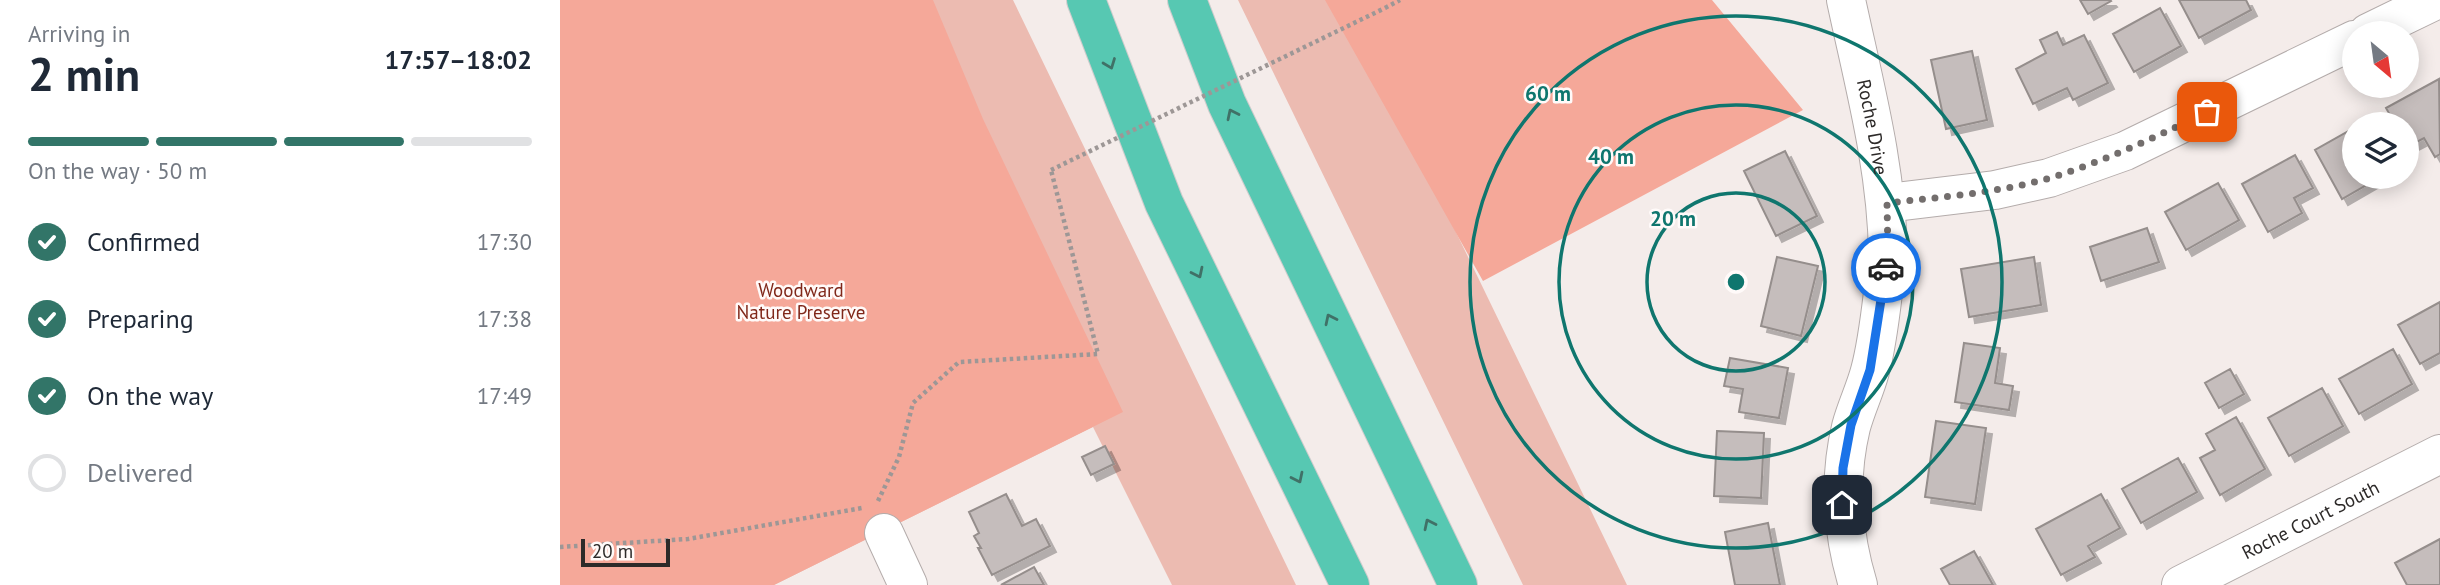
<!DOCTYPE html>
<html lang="en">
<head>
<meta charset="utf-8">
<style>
	body { margin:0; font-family:"PT Sans",sans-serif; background:#f2f2f3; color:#1f2937; height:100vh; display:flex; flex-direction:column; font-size:26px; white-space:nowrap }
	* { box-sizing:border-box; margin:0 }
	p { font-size:23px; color:#747a83 }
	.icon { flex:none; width:38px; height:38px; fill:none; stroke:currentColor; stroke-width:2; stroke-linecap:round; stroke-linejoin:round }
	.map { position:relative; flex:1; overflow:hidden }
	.sheet { display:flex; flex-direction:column; background:#fff; width:560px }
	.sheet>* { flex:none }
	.needle { width:46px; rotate:151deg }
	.controls { position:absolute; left:1782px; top:21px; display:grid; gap:14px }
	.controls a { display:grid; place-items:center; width:77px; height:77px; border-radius:50%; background:#fff; box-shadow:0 4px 18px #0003; font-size:35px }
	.scale { position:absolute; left:21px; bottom:18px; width:89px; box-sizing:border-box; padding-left:7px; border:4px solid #2d2a29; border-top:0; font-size:19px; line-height:24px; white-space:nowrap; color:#2d2a29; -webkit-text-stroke:5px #fffaf9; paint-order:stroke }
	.pin { position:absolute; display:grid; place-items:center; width:60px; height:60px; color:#fff; margin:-30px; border-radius:14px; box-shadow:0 4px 10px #0006 }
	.courier { position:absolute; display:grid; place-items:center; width:70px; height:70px; margin:-35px; border:5px solid #1a73e8; border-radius:50%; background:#fff; color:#222; box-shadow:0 2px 9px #0007 }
	.summary em { font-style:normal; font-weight:600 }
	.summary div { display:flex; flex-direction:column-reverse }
	.summary { display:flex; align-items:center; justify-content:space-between; height:119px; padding:0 28px }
	h1 { font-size:46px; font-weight:600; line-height:52px }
	.bar { display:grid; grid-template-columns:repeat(4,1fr); gap:10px 7px; align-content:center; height:84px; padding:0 28px }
	.bar i { height:9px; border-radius:5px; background:#e0e1e3 }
	.bar .selected { background:#327568 }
	.bar p { grid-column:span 4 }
	ol { padding:0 28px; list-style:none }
	li { display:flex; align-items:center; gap:21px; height:77px }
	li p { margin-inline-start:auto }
	li .icon { padding:7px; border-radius:50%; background:#327568; color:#fff; stroke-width:4 }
	li:last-child { color:#747a83 }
	li i { width:38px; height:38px; border:4px solid #e0e1e3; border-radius:50% }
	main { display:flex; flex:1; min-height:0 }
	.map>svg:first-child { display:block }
	.green { fill:#ecbbb1 }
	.forest { fill:#f5a899 }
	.building { fill:#c5bdbc; stroke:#958e8c; stroke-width:2; filter:url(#shadow) }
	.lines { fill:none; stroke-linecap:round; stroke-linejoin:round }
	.minor-casing { stroke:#b4acab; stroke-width:40 }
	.highway-casing { stroke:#cdcccc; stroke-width:40 }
	.path { stroke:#9d9796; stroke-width:4.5; stroke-dasharray:3.5 3.5; stroke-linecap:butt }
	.minor { stroke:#fff; stroke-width:38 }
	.highway { stroke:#57c8b2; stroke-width:38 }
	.path-bridge { stroke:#9d9796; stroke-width:4.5; stroke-dasharray:3.5 3.5; stroke-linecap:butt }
	.oneway { stroke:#407167 }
	.done { stroke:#736e6d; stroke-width:7; stroke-dasharray:0 12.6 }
	.route { stroke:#1a73e8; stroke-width:9 }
	.ring { fill:none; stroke:#0f766e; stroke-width:3.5 }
	.labels { text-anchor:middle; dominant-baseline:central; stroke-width:5; stroke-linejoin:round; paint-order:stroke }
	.street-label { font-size:19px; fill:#2d2a29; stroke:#fffaf9 }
	.park-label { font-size:19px; fill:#80281a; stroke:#fffaf9 }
	.centre { fill:#0f766e; stroke:#fffaf9; stroke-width:3.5 }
	.ring-label { font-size:21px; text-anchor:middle; font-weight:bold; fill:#0f766e; stroke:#fffaf9; stroke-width:5; stroke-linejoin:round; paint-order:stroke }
</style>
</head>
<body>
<main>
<section class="sheet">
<div class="summary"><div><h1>2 min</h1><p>Arriving in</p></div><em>17:57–18:02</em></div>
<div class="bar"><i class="selected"></i><i class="selected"></i><i class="selected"></i><i></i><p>On the way · 50 m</p></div>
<ol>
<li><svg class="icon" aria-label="check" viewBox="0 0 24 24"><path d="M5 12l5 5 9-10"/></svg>Confirmed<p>17:30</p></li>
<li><svg class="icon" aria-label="check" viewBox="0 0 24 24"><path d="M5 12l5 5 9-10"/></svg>Preparing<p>17:38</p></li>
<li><svg class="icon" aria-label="check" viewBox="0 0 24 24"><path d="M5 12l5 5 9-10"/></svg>On the way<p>17:49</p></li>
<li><i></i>Delivered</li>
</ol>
</section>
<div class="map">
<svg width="1880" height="585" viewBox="0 0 1880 585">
	<defs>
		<filter id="shadow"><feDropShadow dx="6" dy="6" stdDeviation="0" flood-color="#0004"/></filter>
	</defs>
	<rect width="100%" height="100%" fill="#f4ecea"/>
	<!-- green -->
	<path class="green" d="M0 0H453L736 585H612L533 427 214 585H0Z
		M678 0H777L878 195 1067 585H963Z"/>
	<!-- forest -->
	<path class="forest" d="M0 0H373L423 119 563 412 214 585H0Z
		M765 0H1152L1243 110 923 281Z"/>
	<!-- building -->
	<path class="building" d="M1520 0H1550L1551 1 1528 14Z
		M1619 0H1686L1691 10 1639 38Z
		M1600 8 1621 46 1574 72 1553 34Z
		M1497 32 1503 45 1524 35 1548 83 1513 100 1507 88 1473 104 1456 69 1486 53 1480 40Z
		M1412 51 1427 120 1386 129 1371 60Z
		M1879 79 1880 154 1875 157 1864 138 1847 147 1846 124H1835L1826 108Z
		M1794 128V177H1814L1815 180 1782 199 1755 150Z
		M1225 151 1257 216 1216 236 1184 171Z
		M1735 155 1753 188 1734 198 1742 213 1708 232 1682 184Z
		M1658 183 1679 220 1626 250 1605 212Z
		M1587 228 1599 262 1541 281 1530 247Z
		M1217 257 1258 266 1241 336 1201 326Z
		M1474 257 1481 305 1409 317 1401 269Z
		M1880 302V353L1860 364 1838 325Z
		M1404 343 1440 348 1435 383 1453 386 1449 410 1395 402Z
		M1833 349 1852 384 1799 414 1779 379Z
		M1170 358 1228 368 1219 418 1179 412 1183 389 1164 386Z
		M1670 369 1684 394 1659 408 1645 383Z
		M1762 388 1783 426 1729 456 1708 418Z
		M1676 417 1705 469 1660 495 1640 458 1655 450 1646 434Z
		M1376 421 1426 428 1415 504 1365 497Z
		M1157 431 1204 433 1201 498 1154 496Z
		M545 446 554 464 531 475 522 457Z
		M1618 458 1637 492 1581 523 1562 489Z
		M446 494 462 526 476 519 490 546 432 575 418 548H421L414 536 419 533 409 512Z
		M1541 494 1560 528 1528 546 1535 557 1501 575 1476 529Z
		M1208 523 1220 585H1175L1165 532Z
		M1880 539V585H1847L1835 563Z
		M1414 551 1433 585H1390L1381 569Z
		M474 567 484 585H441Z"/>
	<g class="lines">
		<defs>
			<g id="minor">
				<path id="s1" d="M1286 0C1304 84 1327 168 1328 255 1322 293 1320 334 1310 371 1305 390 1296 408 1291 427 1278 481 1282 532 1298 585"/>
				<path d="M1808 33 1876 0"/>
				<path d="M1327 203 1435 190 1489 178 1565 151 1794 40"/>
				<path d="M324 533 348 585"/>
				<path id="s2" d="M1621 585 1880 454"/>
			</g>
			<path id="highway" d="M526 0 604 203 790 585
				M627 0 667 104 898 585"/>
		</defs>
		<!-- minor casing -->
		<use href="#minor" class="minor-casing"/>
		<!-- highway casing -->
		<use href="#highway" class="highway-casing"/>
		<!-- path -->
		<path class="path" d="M825 8 840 0
			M318 501 339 457 353 403 399 362 538 354 491 170
			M0 547 128 539 302 508"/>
		<!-- minor -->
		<use href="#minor" class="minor"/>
		<!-- highway -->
		<use href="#highway" class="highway"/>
		<!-- path-bridge -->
		<path class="path-bridge" d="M491 170 825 8"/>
	</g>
	<!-- one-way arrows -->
	<defs><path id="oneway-chevron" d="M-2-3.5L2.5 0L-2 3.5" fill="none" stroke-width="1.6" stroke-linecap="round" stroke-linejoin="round" transform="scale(1.75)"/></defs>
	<g class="oneway">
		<use href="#oneway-chevron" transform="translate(550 64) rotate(69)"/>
		<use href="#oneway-chevron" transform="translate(672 114) rotate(-116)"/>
		<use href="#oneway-chevron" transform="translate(638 273) rotate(64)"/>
		<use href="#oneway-chevron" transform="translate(770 319) rotate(-116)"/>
		<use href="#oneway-chevron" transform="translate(738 478) rotate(64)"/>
		<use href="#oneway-chevron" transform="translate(869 524) rotate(-116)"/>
	</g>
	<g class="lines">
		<!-- done -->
		<path class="done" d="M1326 268 1328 255 1327 203C1381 197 1437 193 1490 178 1545 161 1596 137 1647 112"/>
		<!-- route -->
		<path class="route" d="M1282 505 1283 468 1291 425 1310 370 1326 268"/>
	</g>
	<!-- distance rings -->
	<g class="ring">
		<circle cx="1176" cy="282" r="89"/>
		<circle cx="1176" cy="282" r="177"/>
		<circle cx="1176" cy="282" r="266"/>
	</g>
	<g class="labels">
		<!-- street labels -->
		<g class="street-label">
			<text stroke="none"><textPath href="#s1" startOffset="130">Roche Drive</textPath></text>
			<text stroke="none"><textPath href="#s2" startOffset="145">Roche Court South</textPath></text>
		</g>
		<!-- park labels -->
		<g class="park-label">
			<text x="241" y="290">Woodward<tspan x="241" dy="22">Nature Preserve</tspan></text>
		</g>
	</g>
	<circle cx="1176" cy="282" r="10" class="centre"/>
	<g class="ring-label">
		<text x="988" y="101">60 m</text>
		<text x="1051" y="164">40 m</text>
		<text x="1113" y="226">20 m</text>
	</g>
</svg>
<div class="controls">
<a><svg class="needle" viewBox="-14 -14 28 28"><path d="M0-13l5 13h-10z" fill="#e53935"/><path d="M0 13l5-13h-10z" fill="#747a83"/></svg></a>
<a><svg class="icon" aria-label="layers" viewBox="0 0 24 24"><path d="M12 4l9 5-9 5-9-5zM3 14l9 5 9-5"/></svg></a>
</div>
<div class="scale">20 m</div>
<div class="pin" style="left:1647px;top:112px;background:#ea580c"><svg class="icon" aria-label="bag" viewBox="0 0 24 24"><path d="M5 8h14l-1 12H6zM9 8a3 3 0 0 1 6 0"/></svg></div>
<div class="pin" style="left:1282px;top:505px;background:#1f2937"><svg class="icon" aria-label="home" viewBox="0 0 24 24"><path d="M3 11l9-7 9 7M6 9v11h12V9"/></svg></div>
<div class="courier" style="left:1326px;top:268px"><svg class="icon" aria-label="car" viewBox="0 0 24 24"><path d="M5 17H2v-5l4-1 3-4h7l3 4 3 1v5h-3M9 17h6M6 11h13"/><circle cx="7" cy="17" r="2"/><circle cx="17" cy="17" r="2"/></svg></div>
</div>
</main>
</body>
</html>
